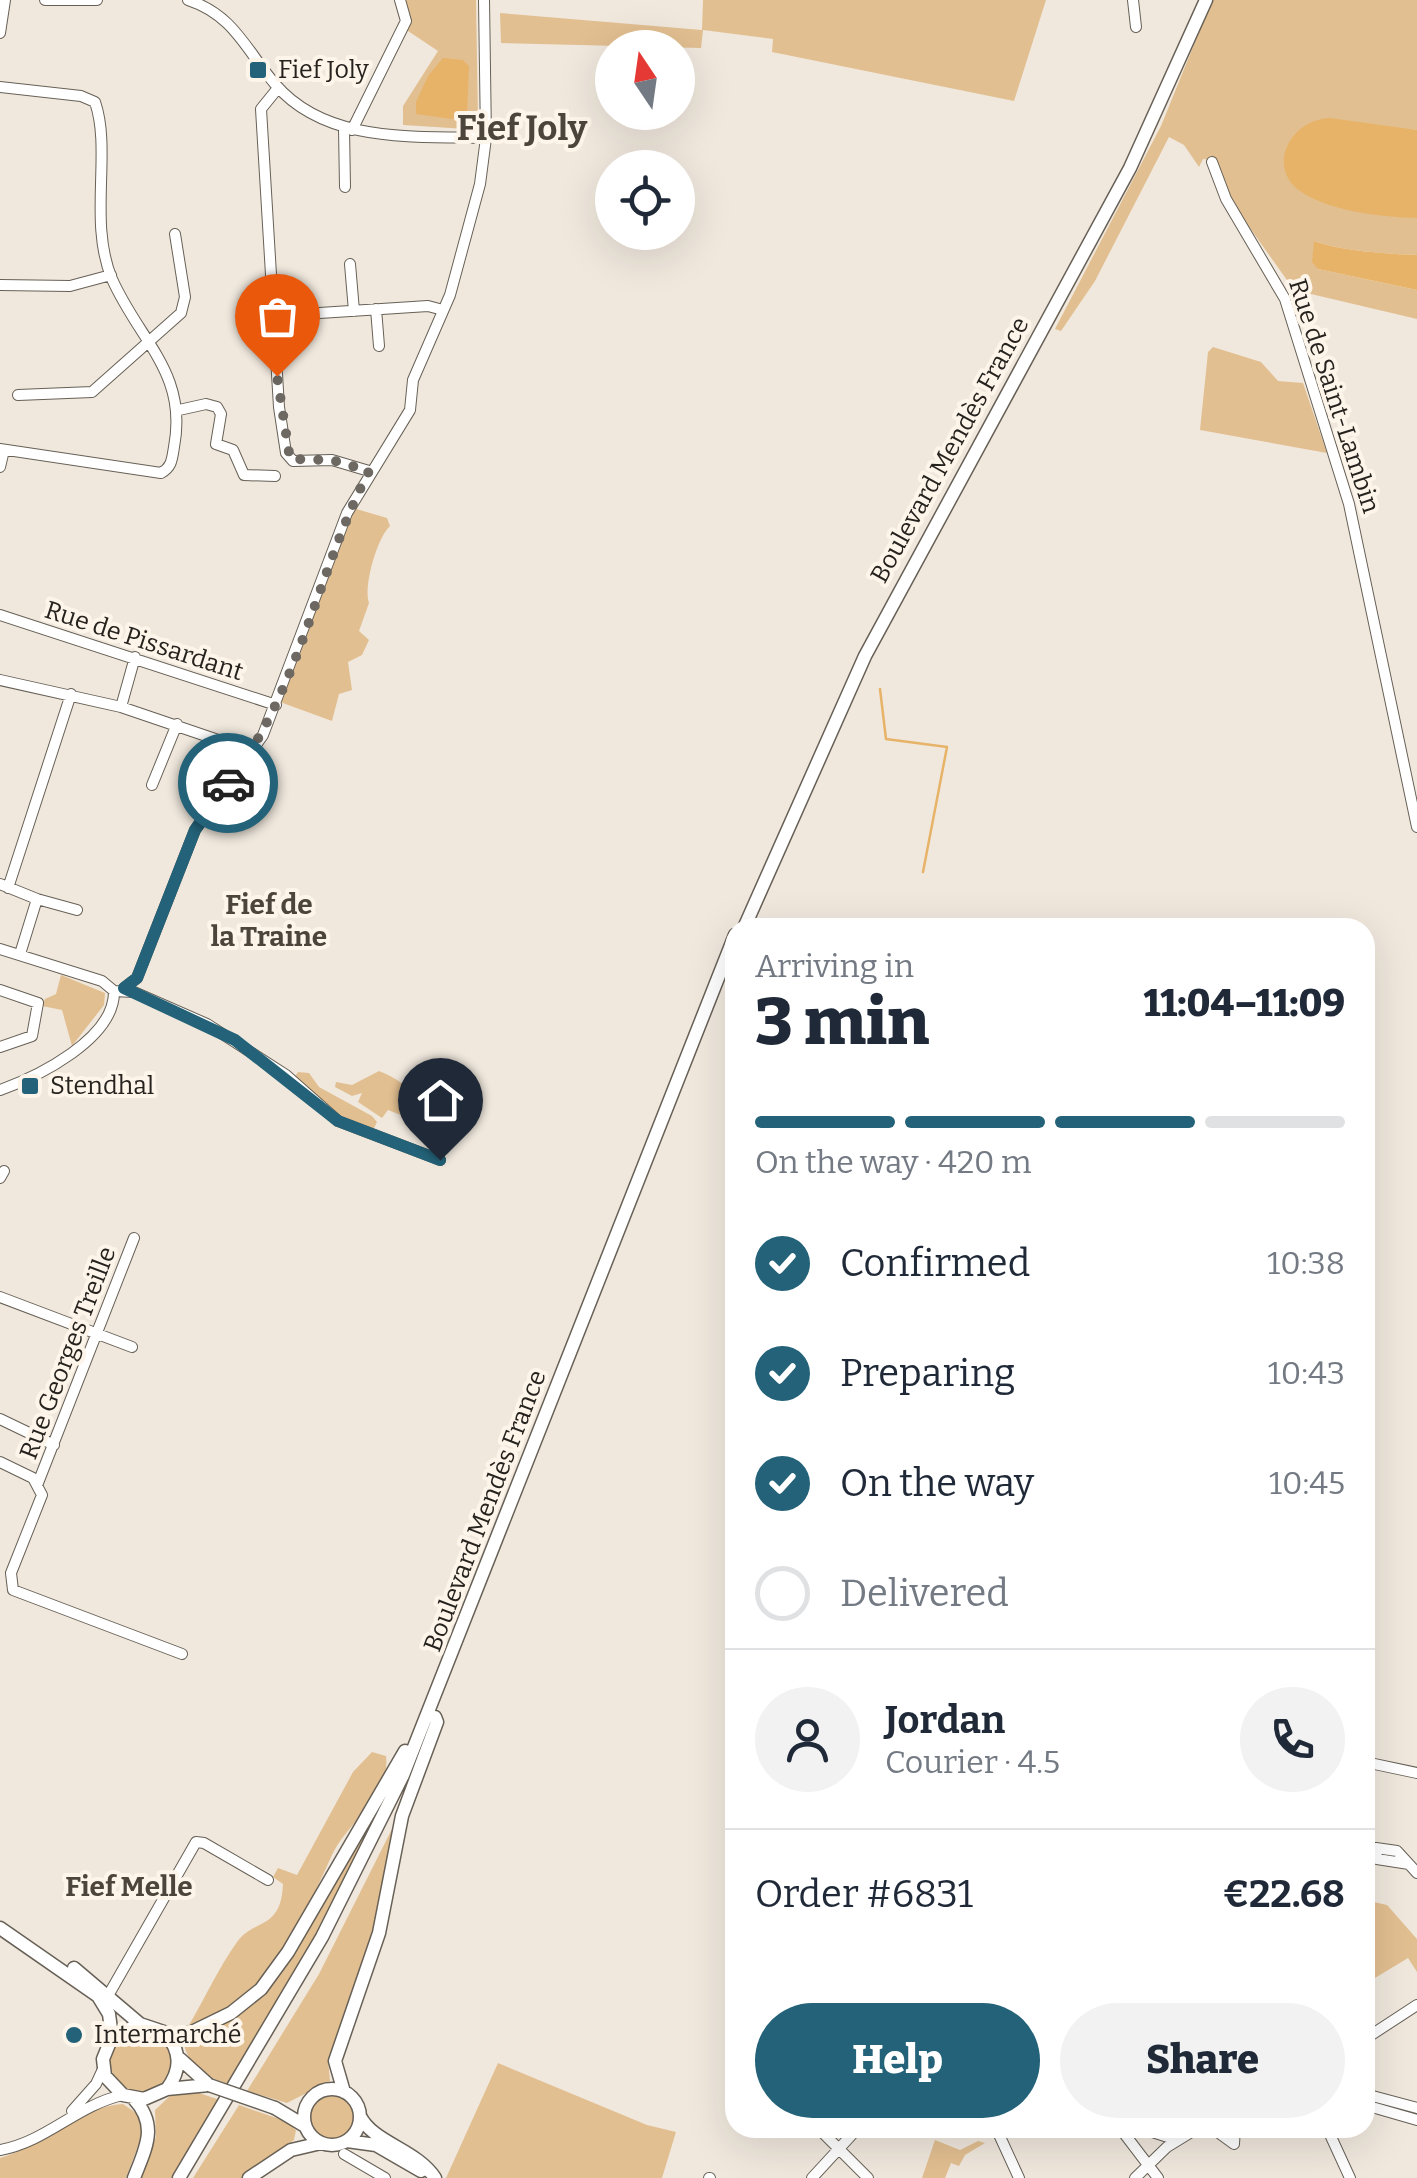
<!DOCTYPE html>
<html lang="en">
<head>
<meta charset="utf-8">
<style>
	body { margin:0; font-family:Bitter,serif; background:#f2f2f3; color:#1f2937; height:100vh; display:flex; flex-direction:column; font-size:38px; white-space:nowrap }
	* { box-sizing:border-box; margin:0 }
	p { font-size:32px; color:#747a83 }
	.icon { flex:none; width:55px; height:55px; fill:none; stroke:currentColor; stroke-width:2; stroke-linecap:round; stroke-linejoin:round }
	.map { position:relative; flex:1; overflow:hidden }
	.sheet { position:absolute; left:725px; top:918px; width:650px; height:1220px; display:flex; flex-direction:column; background:#fff; border-radius:30px; box-shadow:0 10px 40px #0002 }
	.sheet>* { flex:none }
	.needle { width:65px; rotate:347deg }
	.tools { position:absolute; left:595px; top:30px; display:grid; gap:20px }
	.tools a { display:grid; place-items:center; width:100px; height:100px; border-radius:50%; background:#fff; box-shadow:0 10px 40px #0002; font-size:50px }
	.pin { position:absolute; display:grid; place-items:center; width:85px; height:85px; color:#fff; margin:-102px -42px; border-radius:50% 50% 50% 0; rotate:-45deg; box-shadow:0 0 10px #0007 }
	.pin .icon { rotate:45deg }
	.courier { position:absolute; display:grid; place-items:center; width:100px; height:100px; margin:-50px; border:8px solid #236278; border-radius:50%; background:#fff; color:#222; box-shadow:0 2px 12px #0007 }
	.head em { font-style:normal; font-weight:800 }
	.head div { display:flex; flex-direction:column-reverse }
	.head { display:flex; align-items:center; justify-content:space-between; height:170px; padding:0 30px }
	h1 { font-size:65px; font-weight:800; line-height:75px }
	.bar { display:grid; grid-template-columns:repeat(4,1fr); gap:15px 10px; align-content:center; height:120px; padding:0 30px }
	.bar i { height:12px; border-radius:8px; background:#e0e1e3 }
	.bar .on { background:#236278 }
	.bar p { grid-column:span 4 }
	.line { display:flex; align-items:center; gap:25px; padding:0 30px; border-top:2px solid #e0e1e3 }
	.line div { flex:1 }
	.round { display:grid; place-items:center; flex:none; width:105px; height:105px; border-radius:52px; background:#f2f2f3 }
	ol { padding:0 30px; list-style:none }
	li { display:flex; align-items:center; gap:30px; height:110px }
	li p { margin-inline-start:auto }
	li .icon { padding:10px; border-radius:50%; background:#236278; color:#fff; stroke-width:4 }
	li:last-child { color:#747a83 }
	li i { width:55px; height:55px; border:5px solid #e0e1e3; border-radius:50% }
	.action { display:flex; gap:20px; margin-top:auto; padding:20px 30px }
	.action a { flex:1; height:115px; border-radius:60px; background:#236278; color:#fff; font-size:40px; font-weight:800; line-height:115px; text-align:center }
	.action a+a { background:#f2f2f3; color:#1f2937 }
	.map>svg:first-child { display:block }
	.green { fill:#e2bf91 }
	.water { fill:#e7b368 }
	.lines { fill:none; stroke-linecap:round; stroke-linejoin:round }
	.stream { stroke:#e7b368; stroke-width:2.5 }
	.minor-casing { stroke:#676056; stroke-width:12 }
	.major-casing { stroke:#676056; stroke-width:15 }
	.minor { stroke:#fff; stroke-width:10 }
	.major { stroke:#fff; stroke-width:12 }
	.major-bridge-casing { stroke:#676056; stroke-width:15; stroke-linecap:butt }
	.major-bridge { stroke:#fff; stroke-width:12 }
	.done { stroke:#6d6862; stroke-width:10; stroke-dasharray:0 18 }
	.route { stroke:#236278; stroke-width:12 }
	.poi-dot { fill:#236278; stroke:#fef5ea; stroke-width:4 }
	.labels { text-anchor:middle; dominant-baseline:central; stroke-width:8; stroke-linejoin:round; paint-order:stroke }
	.poi-label { font-size:25px; fill:#26231f; stroke:#fef5ea; text-anchor:start }
	.street-label { font-size:25px; fill:#26231f; stroke:#fef5ea }
	.neighbourhood-label { font-size:28px; font-weight:bold; fill:#4c453c; stroke:#fef5ea }
	.district-label { font-size:35px; font-weight:bold; fill:#4c453c; stroke:#fef5ea }
</style>
</head>
<body>
<div class="map">
<svg width="1417" height="2178" viewBox="0 0 1417 2178">
	<rect width="100%" height="100%" fill="#f0e8dd"/>
	<!-- green -->
	<path class="green" d="M403 0H476L478 118 466 129 403 125V106L438 51 405 29 411 17Z
		M703 0H1046L1014 101 772 52 773 39 703 30 701 48 501 43 500 13 702 30Z
		M1212 0H1417V130L1391 128 1330 203 1417 218V255C1388 254 1341 251 1314 241L1318 269 1417 290V319L1294 290 1230 200 1214 160 1203 159 1199 167 1184 145 1169 137 1095 281 1061 331 1055 329 1161 126Z
		M1213 347 1261 362 1278 381 1303 383 1327 453 1200 430 1208 352Z
		M353 508 387 518 390 526C377 538 363 587 369 603L359 631 369 640 362 655 348 662 352 690 339 694 332 721 280 702Z
		M61 975 105 993 104 1005 72 1046 62 1010 42 1006 45 999 56 994Z
		M379 1071C414 1084 438 1117 438 1156L431 1154 429 1126 388 1110 382 1118 358 1102 362 1093 352 1096 335 1087 336 1082 352 1085Z
		M298 1072 309 1073 319 1087 372 1116 377 1122 372 1132 325 1108 294 1078Z
		M372 1752 386 1756C391 1795 347 1823 332 1855 307 1910 259 2017 189 2025 205 1998 219 1967 237 1942 254 1918 281 1931 283 1884L273 1877 278 1868 297 1875 353 1772Z
		M384 1800 327 1917 228 2084C203 2075 188 2067 183 2040L244 2009Z
		M397 1819 374 1930 328 2059 330 2081 287 2103 247 2091 319 1974Z
		M1365 1900 1387 1905 1417 1939V1972L1408 1958 1365 1984Z
		M110 2061a31 31 0 1 1 62 0a31 31 0 1 1-62 0Z
		M498 2063 647 2125 676 2132 662 2178H446Z
		M190 2090 220 2100 172 2178H140L156 2137 155 2110 171 2095Z
		M310 2118a22 22 0 1 1 44 0a22 22 0 1 1-44 0Z
		M123 2104 139 2115 142 2135 126 2178H0V2158C41 2147 84 2105 123 2104Z
		M239 2105 285 2121 296 2130 294 2140 243 2178H193Z
		M935 2140 960 2150 978 2141 985 2143 965 2155 959 2166 951 2163 945 2178H922Z"/>
	<!-- water -->
	<path class="water" d="M443 58 463 60 469 66 467 115 452 119 416 114V102L428 76Z
		M1330 118 1417 130V218C1383 217 1333 212 1303 193 1264 169 1290 119 1330 118Z
		M1314 241C1341 251 1388 254 1417 255V290L1318 269 1312 262Z"/>
	<g class="lines">
		<!-- stream -->
		<path class="stream" d="M880 689 886 739 947 747 923 872"/>
		<defs>
			<path id="minor" d="M45 0H97
				M188 0C234 15 246 50 275 84 326 144 415 136 486 138
				M1133 0 1136 27
				M0 33 5 0
				M0 87 81 96 95 102C112 151 88 222 112 279 140 342 188 373 174 447 172 459 172 467 161 473L0 449
				M278 88 261 109 279 407 286 453 293 461 332 460 369 471
				M344 129 345 187
				M352 130 406 21 400 0
				M1212 162 1226 199 1285 299 1349 504 1417 827
				M350 264 354 311
				M0 285 70 286 111 275
				M376 309 379 346
				M273 316 428 306 443 310
				M276 349 297 343V315
				M18 395 92 392 181 313 185 297 175 234
				M179 410 206 404 217 407 221 414 216 444 233 450 244 475 275 476
				M0 467 4 450
				M0 615 276 705
				M0 680 121 707 221 741
				M121 707 135 657
				M152 785 177 724
				M0 884 37 899
				M8 888 71 694
				M0 949 102 981 114 991
				M20 954 37 899 77 910
				M124 988 137 978 195 830 263 735 347 513 410 410 413 380 450 295 480 184 486 138 484 0
				M0 990 38 1003 32 1036 0 1047
				M114 991 134 992 207 1024 286 1075 338 1121 440 1160
				M0 1090C37 1077 115 1039 114 991
				M0 1178 4 1171
				M0 1297 132 1347
				M0 1419 54 1445
				M0 1462 33 1478 42 1495 11 1573 13 1590 182 1654
				M38 1483 134 1238
				M1365 1762 1417 1773
				M1409 1864 1377 1859 1376 1848 1397 1851 1417 1873
				M109 1994 196 1842 204 1843 268 1880
				M1365 2039 1417 2005
				M1365 2094 1417 2108
				M1365 2105 1417 2120
				M72 2111 96 2084 103 2069
				M818 2128 868 2178
				M996 2128 1019 2178
				M1120 2128 1158 2178
				M1140 2128 1177 2140
				M1212 2128 1234 2144 1235 2128
				M1327 2128 1350 2178
				M0 2150C46 2142 77 2105 123 2095
				M344 2154 385 2178
				M709 2178H710
				M812 2178 858 2128
				M1135 2178 1167 2147 1198 2128"/>
			<path id="major" d="M744 928 865 656 1130 168 1206 0
				M0 1928 98 1996 109 2014 112 2037
				M74 1968 140 2024
				M165 2033C182 2052 181 2070 167 2089L144 2099 123 2095 105 2076 103 2059 112 2037 140 2024 173 2035 190 2033 231 2013 261 1989 288 1952 405 1751
				M178 2057 209 2085
				M167 2089 209 2085
				M304 2117a28 28 0 1 1 56 0a28 28 0 1 1-56 0Z
				M344 2092 335 2061 379 1933 402 1816 437 1722 435 1717
				M275 2108 305 2126
				M360 2116C373 2143 416 2149 435 2178
				M347 2141 376 2145 421 2171
				M134 2178C145 2149 159 2126 134 2099
				M179 2178 322 1937 403 1775 735 935
				M249 2178 291 2150 321 2143"/>
		</defs>
		<!-- minor casing -->
		<use href="#minor" class="minor-casing"/>
		<!-- major casing -->
		<use href="#major" class="major-casing"/>
		<!-- minor -->
		<use href="#minor" class="minor"/>
		<!-- major -->
		<use href="#major" class="major"/>
		<defs>
			<path id="major-bridge" d="M209 2085 275 2108"/>
		</defs>
		<!-- major-bridge casing -->
		<use href="#major-bridge" class="major-bridge-casing"/>
		<!-- major-bridge -->
		<use href="#major-bridge" class="major-bridge"/>
	</g>
	<g class="lines">
		<!-- done -->
		<path class="done" d="M228 783C299 694 317 572 369 471L332 460 290 459 277 376"/>
		<!-- route -->
		<path class="route" d="M228 783 195 830 137 978 124 988 235 1040 338 1121 440 1160"/>
	</g>
	<!-- markers -->
	<g class="poi-dot">
		<rect x="248" y="60" width="20" height="20" rx="5"/>
		<rect x="20" y="1076" width="20" height="20" rx="5"/>
		<circle cx="74" cy="2035" r="10"/>
	</g>
	<g class="labels">
		<!-- poi labels -->
		<g class="poi-label">
			<text x="278" y="70">Fief Joly</text>
			<text x="50" y="1086">Stendhal</text>
			<text x="94" y="2035">Intermarché</text>
		</g>
		<!-- street labels -->
		<g class="street-label">
			<text transform="translate(1334 396) rotate(72)">Rue de Saint-Lambin</text>
			<text transform="translate(950 450) rotate(-61)">Boulevard Mendès France</text>
			<text transform="translate(144 641) rotate(18)">Rue de Pissardant</text>
			<text transform="translate(68 1353) rotate(-69)">Rue Georges Treille</text>
			<text transform="translate(485 1511) rotate(-69)">Boulevard Mendès France</text>
		</g>
		<!-- neighbourhood labels -->
		<g class="neighbourhood-label">
			<text x="269" y="904">Fief de<tspan x="269" dy="32">la Traine</tspan></text>
			<text x="129" y="1886">Fief Melle</text>
		</g>
		<!-- district labels -->
		<g class="district-label">
			<text x="522" y="128">Fief Joly</text>
		</g>
	</g>
</svg>
<div class="tools">
<a><svg class="needle" viewBox="-14 -14 28 28"><path d="M0-13l5 13h-10z" fill="#e53935"/><path d="M0 13l5-13h-10z" fill="#747a83"/></svg></a>
<a><svg class="icon" aria-label="locate" viewBox="0 0 24 24"><circle cx="12" cy="12" r="6"/><path d="M12 2v4M12 18v4M2 12h4M18 12h4"/></svg></a>
</div>
<div class="pin" style="left:277px;top:376px;background:#ea580c"><svg class="icon" aria-label="bag" viewBox="0 0 24 24"><path d="M5 8h14l-1 12H6zM9 8a3 3 0 0 1 6 0"/></svg></div>
<div class="pin" style="left:440px;top:1160px;background:#1f2937"><svg class="icon" aria-label="home" viewBox="0 0 24 24"><path d="M3 11l9-7 9 7M6 9v11h12V9"/></svg></div>
<div class="courier" style="left:228px;top:783px"><svg class="icon" aria-label="car" viewBox="0 0 24 24"><path d="M5 17H2v-5l4-1 3-4h7l3 4 3 1v5h-3M9 17h6M6 11h13"/><circle cx="7" cy="17" r="2"/><circle cx="17" cy="17" r="2"/></svg></div>
<section class="sheet">
<div class="head"><div><h1>3 min</h1><p>Arriving in</p></div><em>11:04–11:09</em></div>
<div class="bar"><i class="on"></i><i class="on"></i><i class="on"></i><i></i><p>On the way · 420 m</p></div>
<ol>
<li><svg class="icon" aria-label="check" viewBox="0 0 24 24"><path d="M5 12l5 5 9-10"/></svg>Confirmed<p>10:38</p></li>
<li><svg class="icon" aria-label="check" viewBox="0 0 24 24"><path d="M5 12l5 5 9-10"/></svg>Preparing<p>10:43</p></li>
<li><svg class="icon" aria-label="check" viewBox="0 0 24 24"><path d="M5 12l5 5 9-10"/></svg>On the way<p>10:45</p></li>
<li><i></i>Delivered</li>
</ol>
<div class="line" style="height:180px"><a class="round"><svg class="icon" aria-label="person" viewBox="0 0 24 24"><circle cx="12" cy="8" r="4"/><path d="M4 21q1-7 8-7t8 7"/></svg></a><div><b>Jordan</b><p>Courier · 4.5</p></div><a class="round"><svg class="icon" aria-label="phone" viewBox="0 0 24 24"><path d="M5 4h4l2 5-3 2q2 4 5 5l2-3 5 2v4C11 20 4 13 5 4z"/></svg></a></div>
<div class="line" style="height:130px"><div>Order #6831</div><b>€22.68</b></div>
<div class="action"><a>Help</a><a>Share</a></div>
</section>
</div>
</body>
</html>
